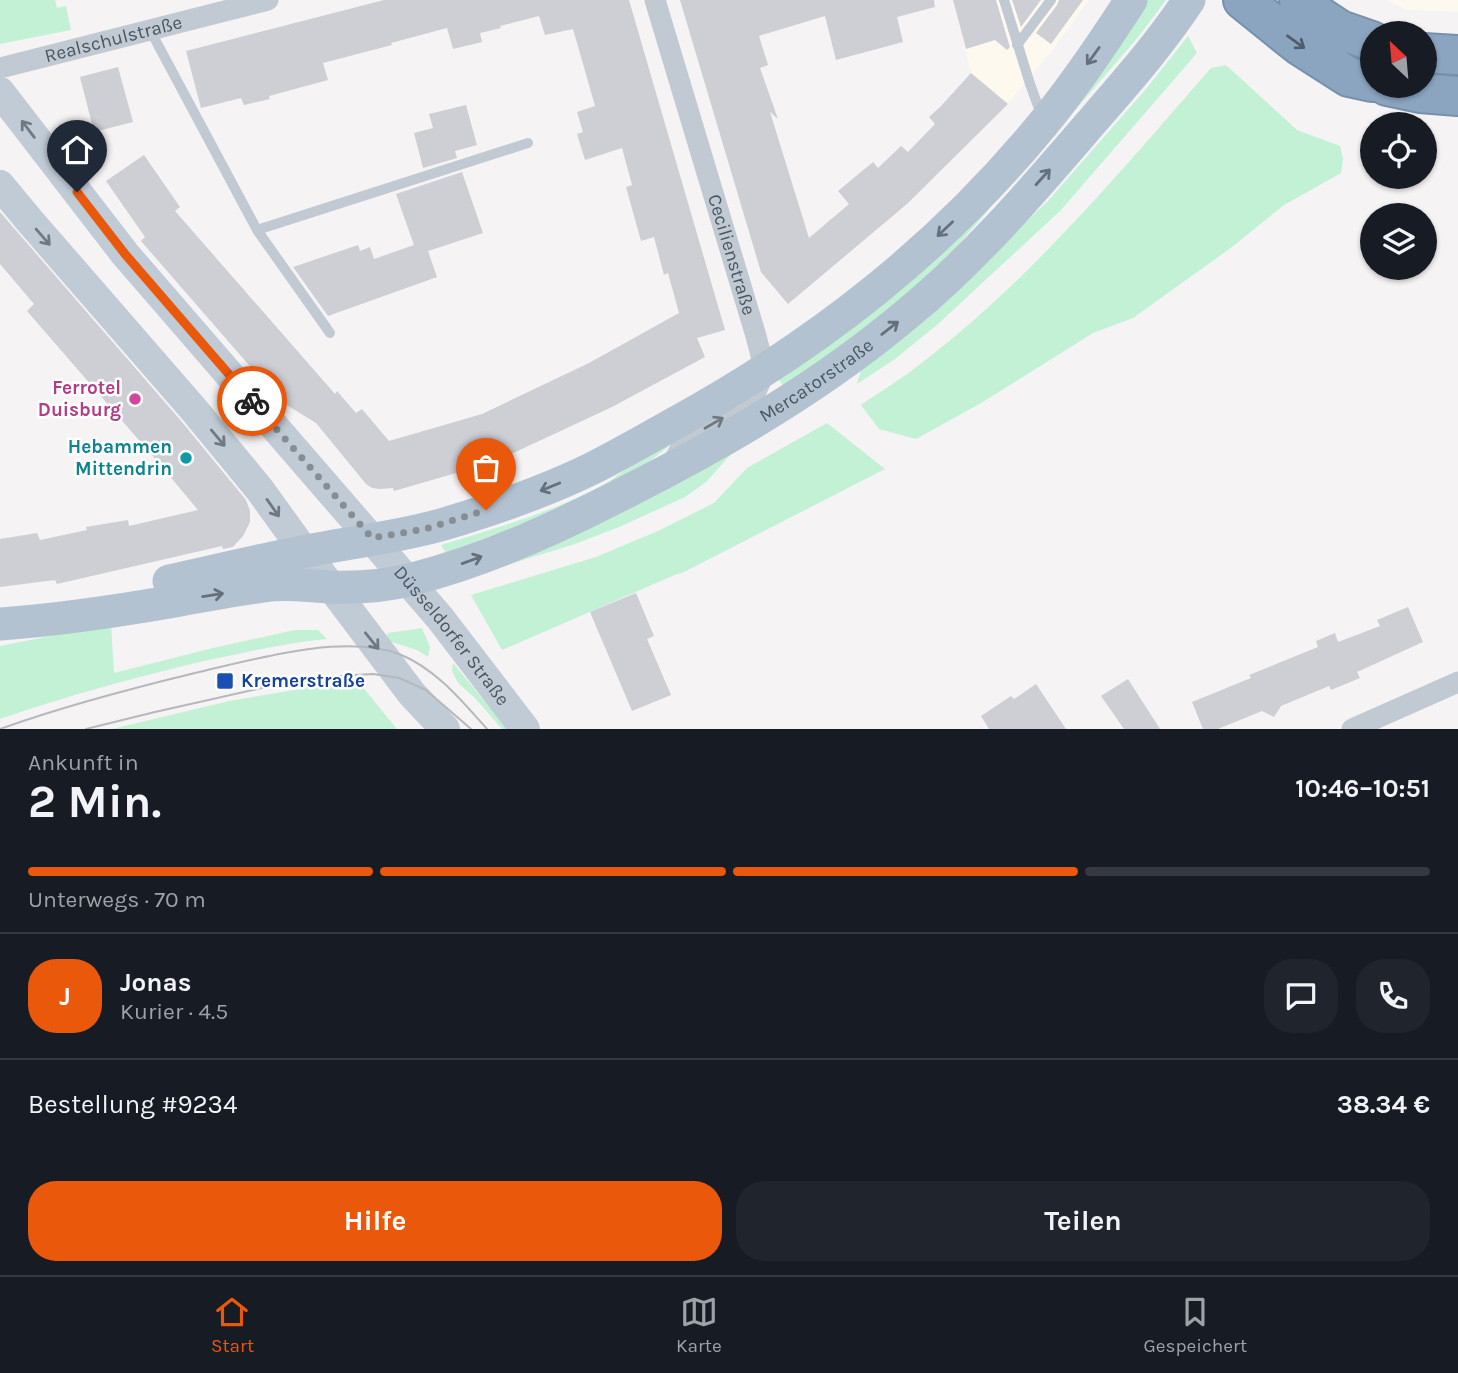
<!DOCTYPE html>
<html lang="de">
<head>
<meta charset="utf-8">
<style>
	body { margin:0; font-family:Karla,sans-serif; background:#20242c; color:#f1f3f6; height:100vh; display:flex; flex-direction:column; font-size:26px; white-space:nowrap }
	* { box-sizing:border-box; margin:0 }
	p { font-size:23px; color:#9ea1a6 }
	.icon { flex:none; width:38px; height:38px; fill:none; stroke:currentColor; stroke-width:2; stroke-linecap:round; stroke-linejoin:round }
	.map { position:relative; height:729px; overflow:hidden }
	.side { display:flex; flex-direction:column; background:#171b24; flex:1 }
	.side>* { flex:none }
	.needle { width:46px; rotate:334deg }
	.controls { position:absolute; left:1360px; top:21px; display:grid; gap:14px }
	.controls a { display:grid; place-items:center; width:77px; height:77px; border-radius:50%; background:#171b24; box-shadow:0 2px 5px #0004; font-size:35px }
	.pin { position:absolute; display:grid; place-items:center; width:60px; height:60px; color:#fff; margin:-72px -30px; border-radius:50% 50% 50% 0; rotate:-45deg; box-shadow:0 0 7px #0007 }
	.pin .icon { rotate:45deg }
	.courier { position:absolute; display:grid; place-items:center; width:70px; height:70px; margin:-35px; border:5px solid #ea580c; border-radius:50%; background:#fff; color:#222; box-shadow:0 2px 9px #0007 }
	.summary em { font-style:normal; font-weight:700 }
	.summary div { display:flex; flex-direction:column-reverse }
	.summary { display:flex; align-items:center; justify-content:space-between; height:119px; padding:0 28px }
	h1 { font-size:46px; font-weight:700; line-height:52px }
	.bar { display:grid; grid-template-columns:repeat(4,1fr); gap:10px 7px; align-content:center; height:84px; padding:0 28px }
	.bar i { height:9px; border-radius:5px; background:#363941 }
	.bar .current { background:#ea580c }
	.bar p { grid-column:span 4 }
	.line { display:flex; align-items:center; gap:18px; padding:0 28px; border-top:2px solid #363941 }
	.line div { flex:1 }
	.round { display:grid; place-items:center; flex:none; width:74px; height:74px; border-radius:28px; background:#20242c }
	.cta { display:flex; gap:14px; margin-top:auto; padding:14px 28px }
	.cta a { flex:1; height:80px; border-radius:28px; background:#ea580c; color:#fff; font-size:28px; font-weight:700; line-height:80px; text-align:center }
	.cta a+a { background:#20242c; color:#f1f3f6 }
	.tab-bar { display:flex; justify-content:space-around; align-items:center; height:98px; border-top:2px solid #363941; background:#171b24; font-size:19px; color:#9ea1a6 }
	.tab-bar a { display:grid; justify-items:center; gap:4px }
	.tab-bar .current { color:#ea580c }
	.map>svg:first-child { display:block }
	.commercial { fill:#fdf9ef }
	.green { fill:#c3f1d5 }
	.building { fill:#cdcfd5 }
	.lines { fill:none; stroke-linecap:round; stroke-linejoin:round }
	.highway-casing { stroke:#7690ad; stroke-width:42 }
	.lane { stroke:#c1cad2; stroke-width:10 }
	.street { stroke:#c1cad2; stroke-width:21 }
	.secondary { stroke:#c1cbd6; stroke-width:30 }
	.primary { stroke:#b3c2d1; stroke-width:33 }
	.highway { stroke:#8ba5c1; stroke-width:38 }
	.tram { stroke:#b5b8bd; stroke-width:2 }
	.oneway { stroke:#505e6b }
	.oneway2 { stroke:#64717d }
	.oneway3 { stroke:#6e7984 }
	.oneway4 { stroke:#6e7983 }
	.done { stroke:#868d94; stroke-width:7; stroke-dasharray:0 12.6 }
	.route { stroke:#ea580c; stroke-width:9 }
	.hotel-dot { fill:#d1479c; stroke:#fff; stroke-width:2.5 }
	.culture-dot { fill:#0f9aa8; stroke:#fff; stroke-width:2.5 }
	.transit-dot { fill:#1a4fb4; stroke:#fff; stroke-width:2.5 }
	.labels { text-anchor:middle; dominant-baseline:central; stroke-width:5; stroke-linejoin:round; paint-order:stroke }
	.street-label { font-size:19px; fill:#4a5661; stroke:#fff }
	.hotel-label { font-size:19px; font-weight:bold; fill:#b23c85; stroke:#fff; text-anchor:end }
	.culture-label { font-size:19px; font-weight:bold; fill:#0d838f; stroke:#fff; text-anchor:end }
	.transit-label { font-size:19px; font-weight:bold; fill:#164399; stroke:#fff; text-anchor:start }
</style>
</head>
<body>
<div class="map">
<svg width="1458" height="729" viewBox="0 0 1458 729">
	<rect width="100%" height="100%" fill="#f5f3f3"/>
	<!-- commercial -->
	<path class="commercial" d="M953 0H1089L1054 48 1008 104 971 73Z
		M1385 0H1458V12L1407 10Z"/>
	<!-- green -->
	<path class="green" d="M0 0H55L57 8 66 6 71 30 0 44Z
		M1142 0H1166L1139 36 1070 116Z
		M1188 36 1197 53 1061 210 938 324 895 359 857 384 861 370 949 293 1047 202 1146 89Z
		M1226 65 1297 130 1340 146 1343 159 1341 173 1284 205 1232 247 1133 318 1093 333 981 403 916 439 879 429 861 405C881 391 903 378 923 362 1032 278 1121 171 1211 68Z
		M987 205 990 208 942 264 900 303 784 387 777 377Z
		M827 423 885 469 682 573 677 574 502 650 471 595 596 557 658 531 714 503 747 468Z
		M666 443 668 447 650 461 651 464 573 505 446 553 441 545C494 529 548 513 598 488 610 482 619 474 629 466 640 457 653 450 666 443Z
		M733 452 706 482 685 497 619 527 575 544 481 573Z
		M111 624 114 673 217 647 295 630H318L327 639C284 643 242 653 200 662 133 678 66 696 0 719V646Z
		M422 628 430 647 428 657 417 650 385 640 388 633Z
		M453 663 508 729H502L475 698 458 683 452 671Z
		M361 685 397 729H112L229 701 306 688Z"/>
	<!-- building -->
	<path class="building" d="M384 0H629L725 330 697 338 705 357 612 407 494 462 394 491 393 488 380 489 372 488 366 484 316 423 285 404 268 387 141 241 145 237 106 181 144 155 180 207 175 211 335 394 337 391 356 413 362 409 389 441 482 414 589 363 679 313 668 273 664 275 654 237 641 241 626 187 632 185 622 148 585 160 577 134 583 132 577 112 595 106 573 29 545 35 539 16 500 26 501 28 480 33 482 42 453 49 447 28 391 43 392 45 323 63 328 80 269 96 270 99 244 105 241 98 201 108 186 51Z
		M680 0H934L935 7 897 17 903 42 836 60 825 16 759 36 768 65 760 68 778 119 770 112 809 238 849 204 838 191 873 162 878 168 901 146 908 152 935 124 929 117 941 106 971 73 1008 104 907 204 788 304 761 272Z
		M953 0H996L1009 44 1010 47 1007 50 995 40 966 49Z
		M1012 0H1041L1021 27Z
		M1059 0H1083L1051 44 1036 33 1057 5Z
		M118 67 133 122 94 132 80 77Z
		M466 105 477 145 455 151 457 158 423 168 414 133 433 128 429 114Z
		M462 172 483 233 428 251 437 277 328 316 293 267 358 245 360 251 370 247 374 259 414 245 396 194Z
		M0 212 182 422 246 500 250 511V522L243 536 233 547 223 549 222 546 57 584 55 580 0 587V539L37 533 40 540 87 530 86 527 128 520 129 526 198 510 157 461 27 311 34 304 0 264Z
		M636 593 654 636 647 639 671 695 632 711 590 612Z
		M1408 607 1423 642 1357 672 1360 678 1331 690 1329 686 1281 706 1274 717 1262 711 1218 729H1203L1192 702 1251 678 1249 675 1318 647 1316 641 1335 633 1338 642 1380 626 1377 620Z
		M1128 679 1160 729H1124L1101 696Z
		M1036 684 1066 729H989L981 716 1011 696 1014 699Z"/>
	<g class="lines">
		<defs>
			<path id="highway" d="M1243 0 1299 45 1349 77 1372 82
				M1299 0 1305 7 1340 30 1372 41
				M1424 53 1458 55
				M1387 86 1420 93 1458 96"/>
		</defs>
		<!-- highway casing -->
		<use href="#highway" class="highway-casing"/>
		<!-- lane -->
		<path class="lane" d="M1004 0 1030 84 1042 117
			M150 30 257 230 528 143
			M1017 45 1051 0
			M257 230 330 333"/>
		<!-- street -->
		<g class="street">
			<path id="s1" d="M655 0 756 336 765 371 752 401 685 440 671 466"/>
			<path id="s2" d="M0 68 268 0"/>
			<path d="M1352 729 1458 682"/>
		</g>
		<!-- secondary -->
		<g class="secondary">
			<path id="s3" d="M0 92 125 254 440 618 525 729"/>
			<path d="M0 185 29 220 195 411 260 490 304 551 412 694 445 729"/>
		</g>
		<!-- primary -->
		<g class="primary">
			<path d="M169 581C219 570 268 558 318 549 360 541 403 536 444 524 494 509 544 492 591 469 621 454 650 437 679 421 820 343 940 249 1043 124 1075 85 1104 42 1131 0"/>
			<path id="s4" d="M0 624C59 620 117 611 175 601 207 595 240 589 272 585 291 583 310 586 329 587 356 588 386 586 413 579 490 559 563 525 634 488 730 439 824 384 907 314 972 261 1028 196 1083 132 1120 89 1158 47 1189 0"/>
		</g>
		<!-- highway -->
		<use href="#highway" class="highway"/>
		<!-- tram -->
		<path class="tram" d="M0 729C64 706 129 689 195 673 252 660 342 633 399 654 435 668 462 701 487 729
			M86 729 155 712 306 678 373 674 399 678 426 690 471 729"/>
	</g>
	<!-- one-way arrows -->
	<defs><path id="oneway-shaft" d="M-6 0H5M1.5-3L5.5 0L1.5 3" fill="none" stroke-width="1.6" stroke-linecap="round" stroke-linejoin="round" transform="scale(1.75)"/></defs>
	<use class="oneway" href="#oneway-shaft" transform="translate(1296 42) rotate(36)"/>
	<g class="oneway2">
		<use href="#oneway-shaft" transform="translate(1093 56) rotate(126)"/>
		<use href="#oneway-shaft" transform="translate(1043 177) rotate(-48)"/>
		<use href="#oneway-shaft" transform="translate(945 229) rotate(137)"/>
		<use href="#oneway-shaft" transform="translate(890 328) rotate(-38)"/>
		<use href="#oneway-shaft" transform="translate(550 487) rotate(158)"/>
		<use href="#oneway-shaft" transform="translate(472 560) rotate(-20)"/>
		<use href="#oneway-shaft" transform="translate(213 595) rotate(-9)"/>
	</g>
	<g class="oneway3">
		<use href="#oneway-shaft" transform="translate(28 129) rotate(-127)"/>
		<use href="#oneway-shaft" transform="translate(43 237) rotate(49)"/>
		<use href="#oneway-shaft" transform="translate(218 438) rotate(50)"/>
		<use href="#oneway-shaft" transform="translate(273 508) rotate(55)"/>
		<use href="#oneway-shaft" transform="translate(372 641) rotate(51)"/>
	</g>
	<use class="oneway4" href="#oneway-shaft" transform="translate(714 423) rotate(-30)"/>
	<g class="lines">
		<!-- done -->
		<path class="done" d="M252 401 372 538 425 529 486 510"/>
		<!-- route -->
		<path class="route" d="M77 192 125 254 252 401"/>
	</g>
	<!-- markers -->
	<circle class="hotel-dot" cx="135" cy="399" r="7"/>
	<circle class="culture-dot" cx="186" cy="458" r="7"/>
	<rect class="transit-dot" x="216" y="672" width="18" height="18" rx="3.5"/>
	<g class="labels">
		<!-- street labels -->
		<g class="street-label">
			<text stroke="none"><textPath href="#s2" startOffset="117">Realschulstraße</textPath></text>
			<text stroke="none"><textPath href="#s1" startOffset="266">Cecilienstraße</textPath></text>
			<text stroke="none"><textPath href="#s4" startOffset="868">Mercatorstraße</textPath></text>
			<text stroke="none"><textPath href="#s3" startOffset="707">Düsseldorfer Straße</textPath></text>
		</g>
		<!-- hotel labels -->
		<g class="hotel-label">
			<text x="121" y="388">Ferrotel<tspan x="121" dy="22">Duisburg</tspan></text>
		</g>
		<!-- culture labels -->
		<g class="culture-label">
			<text x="172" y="447">Hebammen<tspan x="172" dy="22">Mittendrin</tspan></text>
		</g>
		<!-- transit labels -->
		<g class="transit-label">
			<text x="241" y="681">Kremerstraße</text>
		</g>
	</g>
</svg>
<div class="controls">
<a><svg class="needle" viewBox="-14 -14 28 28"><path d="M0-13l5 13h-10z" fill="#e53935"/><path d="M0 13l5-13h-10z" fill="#9ea1a6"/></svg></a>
<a><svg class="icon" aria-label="locate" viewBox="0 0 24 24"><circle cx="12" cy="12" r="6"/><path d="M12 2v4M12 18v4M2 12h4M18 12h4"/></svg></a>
<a><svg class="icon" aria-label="layers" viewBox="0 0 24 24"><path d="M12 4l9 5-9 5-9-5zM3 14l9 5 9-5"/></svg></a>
</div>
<div class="pin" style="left:486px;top:510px;background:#ea580c"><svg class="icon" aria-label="bag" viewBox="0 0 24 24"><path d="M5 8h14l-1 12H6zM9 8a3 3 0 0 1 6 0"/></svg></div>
<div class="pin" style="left:77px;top:192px;background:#1f2937"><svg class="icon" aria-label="home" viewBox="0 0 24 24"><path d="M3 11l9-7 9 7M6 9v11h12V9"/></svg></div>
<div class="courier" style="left:252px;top:401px"><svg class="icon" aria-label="bike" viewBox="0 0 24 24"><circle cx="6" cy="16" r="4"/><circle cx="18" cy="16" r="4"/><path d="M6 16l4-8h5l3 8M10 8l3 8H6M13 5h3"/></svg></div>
</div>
<section class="side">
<div class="summary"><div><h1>2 Min.</h1><p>Ankunft in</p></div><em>10:46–10:51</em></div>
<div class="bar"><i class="current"></i><i class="current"></i><i class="current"></i><i></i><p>Unterwegs · 70 m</p></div>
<div class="line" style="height:126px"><b class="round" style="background:#ea580c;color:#fff">J</b><div><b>Jonas</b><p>Kurier · 4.5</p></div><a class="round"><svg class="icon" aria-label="chat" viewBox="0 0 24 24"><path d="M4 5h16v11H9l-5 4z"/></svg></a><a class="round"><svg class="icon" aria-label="phone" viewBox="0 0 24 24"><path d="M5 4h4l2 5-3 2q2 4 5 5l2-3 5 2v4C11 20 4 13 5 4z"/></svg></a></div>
<div class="line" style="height:91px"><div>Bestellung #9234</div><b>38.34 €</b></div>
<div class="cta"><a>Hilfe</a><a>Teilen</a></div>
</section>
<nav class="tab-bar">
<a class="current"><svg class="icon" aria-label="home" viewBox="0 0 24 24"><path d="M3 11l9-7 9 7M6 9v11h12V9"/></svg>Start</a>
<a><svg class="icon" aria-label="map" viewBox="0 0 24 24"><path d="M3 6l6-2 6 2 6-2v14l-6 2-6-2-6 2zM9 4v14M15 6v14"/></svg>Karte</a>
<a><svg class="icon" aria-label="saved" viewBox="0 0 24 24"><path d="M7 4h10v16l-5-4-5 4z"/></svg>Gespeichert</a>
</nav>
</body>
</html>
